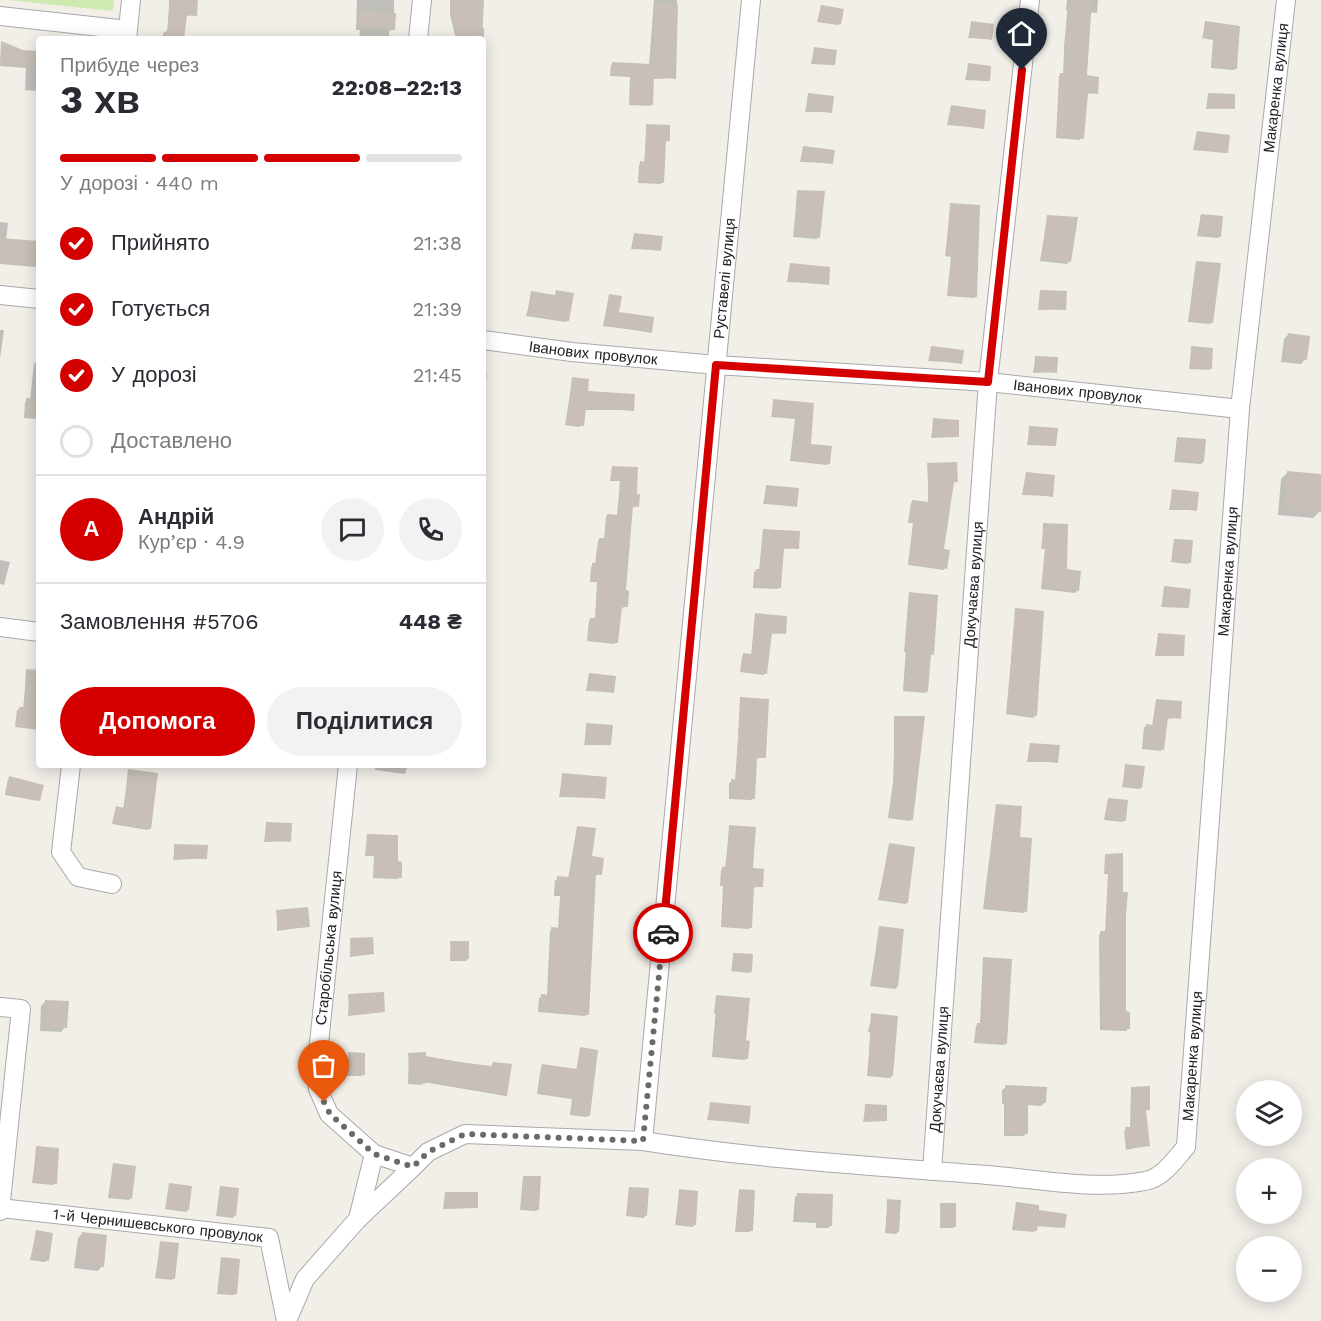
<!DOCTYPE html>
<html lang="uk">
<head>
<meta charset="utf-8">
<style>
	body { margin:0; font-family:"Work Sans",sans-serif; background:#f2f2f3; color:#2b2b33; height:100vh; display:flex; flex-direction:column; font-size:22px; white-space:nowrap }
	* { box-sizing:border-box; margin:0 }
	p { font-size:20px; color:#7c7c81 }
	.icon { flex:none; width:33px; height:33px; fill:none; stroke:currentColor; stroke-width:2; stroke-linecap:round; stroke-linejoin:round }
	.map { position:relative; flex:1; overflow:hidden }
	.side { position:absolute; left:36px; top:36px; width:450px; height:732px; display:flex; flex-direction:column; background:#fff; border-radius:6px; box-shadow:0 3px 15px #0003 }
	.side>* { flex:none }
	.tools { position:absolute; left:1236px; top:1080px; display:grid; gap:12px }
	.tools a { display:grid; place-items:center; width:66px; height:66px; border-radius:50%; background:#fff; box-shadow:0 3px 15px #0003; font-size:30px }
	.pin { position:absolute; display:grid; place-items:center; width:51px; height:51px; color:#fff; margin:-62px -26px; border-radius:50% 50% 50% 0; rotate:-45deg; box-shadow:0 0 6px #0007 }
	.pin .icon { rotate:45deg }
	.courier { position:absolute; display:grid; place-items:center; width:60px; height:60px; margin:-30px; border:4px solid #d40000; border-radius:50%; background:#fff; color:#222; box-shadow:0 2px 8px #0007 }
	.summary em { font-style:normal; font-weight:700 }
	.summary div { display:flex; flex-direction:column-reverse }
	.summary { display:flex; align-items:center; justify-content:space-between; height:102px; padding:0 24px }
	h1 { font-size:39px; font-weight:700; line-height:45px }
	.bar { display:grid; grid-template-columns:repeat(4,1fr); gap:9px 6px; align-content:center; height:72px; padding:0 24px }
	.bar i { height:8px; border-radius:4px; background:#e1e1e2 }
	.bar .current { background:#d40000 }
	.bar p { grid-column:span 4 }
	.line { display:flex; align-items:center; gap:15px; padding:0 24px; border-top:2px solid #e1e1e2 }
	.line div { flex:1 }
	.round { display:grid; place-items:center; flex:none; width:63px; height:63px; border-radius:32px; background:#f2f2f3 }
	ol { padding:0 24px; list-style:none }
	li { display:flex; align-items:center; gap:18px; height:66px }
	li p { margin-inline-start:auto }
	li .icon { padding:6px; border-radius:50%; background:#d40000; color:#fff; stroke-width:4 }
	li:last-child { color:#7c7c81 }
	li i { width:33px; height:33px; border:3px solid #e1e1e2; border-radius:50% }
	.action { display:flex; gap:12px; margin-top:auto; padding:12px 24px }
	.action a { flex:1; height:69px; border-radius:36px; background:#d40000; color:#fff; font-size:24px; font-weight:700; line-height:69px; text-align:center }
	.action a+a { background:#f2f2f3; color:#2b2b33 }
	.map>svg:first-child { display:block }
	.grass { fill:#cdebb0 }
	.shadow { fill:#0003 }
	.building { fill:#c7bfb8 }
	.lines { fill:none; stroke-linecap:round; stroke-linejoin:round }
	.minor-casing { stroke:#a9a9a9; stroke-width:20 }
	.minor { stroke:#fff; stroke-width:18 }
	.done { stroke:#6b6a68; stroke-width:6; stroke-dasharray:0 10.8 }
	.route { stroke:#d40000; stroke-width:8 }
	.labels { text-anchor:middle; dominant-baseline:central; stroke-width:6; stroke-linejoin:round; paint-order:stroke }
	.street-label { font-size:15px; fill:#222; stroke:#fff }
</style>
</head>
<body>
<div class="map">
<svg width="1321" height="1321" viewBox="0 0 1321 1321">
	<rect width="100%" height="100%" fill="#f2efe9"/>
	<!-- grass -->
	<path class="grass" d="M7 0H114L113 11Z"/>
	<!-- shadow -->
	<path class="shadow" d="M170 0 196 15 185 16 183 39H163V33L167 31Z
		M357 0H394V29L389 31V39H359L360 30H356Z
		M450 0H482L481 29 484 28V42L483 39H456L450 15Z
		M654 0H677L674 78 652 79 650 106 629 105 630 77 610 76 611 65H649Z
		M1067 0H1098L1097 13 1066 10Z
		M821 6 840 24 838 25 817 22Z
		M972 23 991 39 968 38Z
		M1206 23 1236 68 1234 70 1211 68 1213 40 1202 38Z
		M1065 35 1088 38 1086 77 1096 93 1086 94 1080 140 1056 138 1059 76 1063 74Z
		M2 43 23 51 39 52V91L25 90 26 68 0 66Z
		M814 49 834 65 811 64Z
		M969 65 988 81 965 80Z
		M809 94 831 112H805Z
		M1208 95 1233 108 1206 109Z
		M951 107 982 128 947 125Z
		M647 126 668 141 664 142 661 184 638 183 639 165 644 163Z
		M1197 132 1226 153 1193 150Z
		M803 148 832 163 800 162Z
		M798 191 818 237 817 239 793 237Z
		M951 204 976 297 974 298 947 296 951 257 945 256Z
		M1201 215 1220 236 1218 238 1197 236Z
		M1048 216 1069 262 1067 264 1040 261Z
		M0 222 8 223 6 240 37 265 35 267 0 264Z
		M634 234 660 250 631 249Z
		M1196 263 1212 322 1210 324 1188 322Z
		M790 265 827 284 787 282Z
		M1040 291 1065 309 1038 310Z
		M557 292 568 320 566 322 526 316 532 293 554 296Z
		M609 296 618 314 650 332 603 326Z
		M0 330H4L0 359Z
		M1288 335 1305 359 1301 364 1281 362 1284 339Z
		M932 347 961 363 928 361Z
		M1192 348 1210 368 1209 370 1189 369Z
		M1036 357 1055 372 1033 373Z
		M34 363 39 364V419L24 418 25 402 30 400Z
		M483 373H487L483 402Z
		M573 378 586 393 632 410H584L580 427 565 425Z
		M774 401 812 404 809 446 829 463 827 465 790 461 795 419 771 417Z
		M934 420 957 437 931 438Z
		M1030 428 1055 446 1027 445Z
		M1177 438 1203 462 1201 464 1174 462Z
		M928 464 956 482 952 483 942 550 944 570 908 565 913 523H908L911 503H928Z
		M612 468 636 469 637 506 631 508 624 592 627 607 620 608 615 644 587 641 589 621 595 619 597 582H590L591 567 595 565 598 541 604 540 606 517 617 516 620 481H610Z
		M1288 472 1321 476 1320 511 1313 518 1278 515 1281 479Z
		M1026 473 1051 496 1022 495Z
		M767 486 796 506 763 504Z
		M1173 491 1196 510H1169Z
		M1044 525 1077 591 1075 593 1041 589 1045 549H1041Z
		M763 530 797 548 782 549 778 589 753 588 754 572 759 571Z
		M1174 540 1190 562 1188 564 1171 562Z
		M0 560 10 562 4 585 0 584Z
		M1165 588 1187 608 1161 607Z
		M910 594 933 654 930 656 925 693 903 691Z
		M1016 609 1035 716 1033 718 1006 714Z
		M755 615 784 633 770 634 764 675 740 672 742 657 751 656Z
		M1158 635 1182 656H1155Z
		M27 671H39V730L15 727 17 710 23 709Z
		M589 674 613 692 586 691Z
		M741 698 765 757 755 759 752 800 729 799V783L735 781Z
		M1156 700 1179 718 1166 719 1161 751 1142 749 1144 727 1152 726Z
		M895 717 912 819 910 821 888 818 893 783Z
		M587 725 610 745H584Z
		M1030 744 1057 762H1027Z
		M375 765H408L405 774 375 770Z
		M1126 766 1141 788 1139 789 1122 787Z
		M129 771 150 828 148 830 112 824 115 810 123 809Z
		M563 775 603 798 559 797Z
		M8 780 38 801 5 795Z
		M1108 799 1124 820 1123 822 1104 820Z
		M996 806 1019 838 1024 913 983 909Z
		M267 823 290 841 264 842Z
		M730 826 762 886 752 888 749 929 721 927 723 886H720L721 870 725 868Z
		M577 828 601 874 594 876 587 1014 585 1016 538 1012 539 998 547 996 550 931 558 929 560 896H554L555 880 568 879Z
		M367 836 396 863 398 879 373 878 374 856H365Z
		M890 844 907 903 905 904 878 900Z
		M175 846 206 858 173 860Z
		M1105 855 1122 894 1127 1031 1100 1030 1099 935 1105 933 1108 874H1104Z
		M277 911 308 926 277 931Z
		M880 928 897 987 895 989 870 986Z
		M351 940 372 954 350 957Z
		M451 943 468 959 466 961H450Z
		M734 955 751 971 749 973 731 971Z
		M983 959 1005 1043 1004 1045 974 1043 976 1026 980 1024Z
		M349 996 384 1012 348 1016Z
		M717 996 745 1041V1060L712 1057Z
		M46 1001 65 1027 61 1032 40 1031 41 1006Z
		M872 1015 892 1076 890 1078 867 1076 871 1032H868Z
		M580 1049 588 1115 587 1117 570 1115 572 1099 537 1094 541 1067 576 1071Z
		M349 1054 363 1075 361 1076H346Z
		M409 1054 491 1067 493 1063 506 1096 423 1082 421 1085 408 1084Z
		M1006 1087 1045 1102 1041 1106 1027 1105V1133L1023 1136H1004V1104H1002V1090Z
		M1131 1088 1149 1109 1145 1111 1148 1145 1126 1150 1124 1131 1130 1128Z
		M711 1103 748 1123 707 1120Z
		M866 1106 885 1121 863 1122Z
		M37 1147 55 1183 53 1185 32 1183Z
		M113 1165 130 1198 129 1200 108 1198Z
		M523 1177 538 1209 536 1211 520 1210Z
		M169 1185 188 1210 186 1212 165 1209Z
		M220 1187 234 1216 233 1218 216 1216Z
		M629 1188 645 1216 644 1218 626 1216Z
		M680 1191 694 1225 693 1227 675 1225Z
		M739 1191 751 1231 749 1232H735Z
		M445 1193 477 1208 443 1209Z
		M798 1194 831 1225 828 1228H816V1223L793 1222 795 1197Z
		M888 1201 898 1232 896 1234 885 1233Z
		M941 1204 954 1226 953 1228H940Z
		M1016 1204 1037 1211 1063 1228 1036 1226 1034 1232 1012 1230Z
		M37 1231 47 1260 45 1262 30 1260Z
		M82 1234 102 1266 98 1271 74 1268 78 1238Z
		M161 1242 173 1278 172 1280 155 1278Z
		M221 1258 236 1294 234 1295 217 1294Z"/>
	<!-- building -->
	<path class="building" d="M169 0H198L197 16 187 15 184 39H168Z
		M451 0H484L482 39H457L453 14H451Z
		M1068 0H1092L1087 75 1099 77 1098 94 1088 93 1084 139 1057 137 1060 73H1064L1067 50H1064Z
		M655 3 678 4 676 79 654 77 653 105 630 104 631 76 612 75V62L651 64Z
		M821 5 844 9 841 24 818 21Z
		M359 11 396 13 395 30 358 28Z
		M971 21 994 24 992 40 969 37Z
		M1205 21 1240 26 1237 69 1212 66 1215 38 1203 37Z
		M1 41 23 50 39 51V68L0 64Z
		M814 47 837 50 835 65 812 63Z
		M968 63 991 66 990 81 966 79Z
		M808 93 834 96 832 113 806 110Z
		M1208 93 1235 94V109L1207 108Z
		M951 105 986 110 984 129 948 124Z
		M646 124 670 125V141H666L664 183 639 182 640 161 645 162Z
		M1197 131 1230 135 1228 153 1194 149Z
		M803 146 835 150 833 164 801 161Z
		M797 190 825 191 820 238 794 235Z
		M950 203 980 205 977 297 948 294 952 255H946Z
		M1201 214 1223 216 1221 237 1198 234Z
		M1047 215 1078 217 1071 262 1041 260Z
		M634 233 663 236 661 251 632 248Z
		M0 238 39 241 38 266 0 263Z
		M1196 261 1221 263 1213 323 1189 320Z
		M790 263 830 267 829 285 788 281Z
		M556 290 574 293 569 321 527 315 531 291 555 295Z
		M1040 290 1067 291 1066 310 1039 309Z
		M609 294 622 296 619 312 654 317 652 333 604 325Z
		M1288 333 1310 336 1307 360 1285 357Z
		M931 346 964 350 962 364 929 359Z
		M1191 346 1213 348 1212 369 1190 368Z
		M1035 356 1058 357 1057 373 1034 371Z
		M572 377 589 379 588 391 635 394 634 411 586 408 584 426 566 424Z
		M26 398 39 399V418L25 417Z
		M773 399 814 403 811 444 832 446 830 464 791 460 796 418 772 416Z
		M933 418 959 420V437L932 436Z
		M1029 426 1058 428 1056 446 1028 444Z
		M1177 437 1206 439 1204 462 1175 460Z
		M957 462 958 482H954L944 549 950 550 947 569 909 564 914 522 909 521 912 500 929 502 927 463Z
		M612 466 638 467 637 494H640L639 507 633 506 626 590 629 591 628 607H622L618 643 588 640 590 618H596L598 581H592V563H596L599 538H605L607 514 618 515 621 480H611Z
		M1287 471 1321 474V512L1284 509Z
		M1026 472 1055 475 1053 497 1023 493Z
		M766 485 799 488 797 507 764 503Z
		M1172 489 1199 492 1197 511 1170 508Z
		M1043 523 1068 524 1067 569 1081 571 1079 591 1042 588 1046 547H1042Z
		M763 529 800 531 799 549 784 548 781 588 754 586 756 569H760Z
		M1174 539 1193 540 1191 563 1172 561Z
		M1164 586 1191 589 1189 608 1162 605Z
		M909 592 938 595 934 655 931 654 928 692 904 690 907 653 904 652Z
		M1015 608 1044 611 1037 716 1007 713Z
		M755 613 787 616 786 634 772 633 767 674 741 671 743 653 752 654Z
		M1158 633 1185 635 1184 656 1156 655Z
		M26 669 39 670V729L16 726 19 707H24Z
		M589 673 616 676 614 693 587 690Z
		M740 697 769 699 766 758H757L755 799 730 798 731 779 736 780Z
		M1156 699 1182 701 1181 719 1168 717 1164 750 1143 748 1146 724 1154 725Z
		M894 716H925L913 820 889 817 894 780Z
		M586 723 613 725 611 745 585 743Z
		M1030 743 1060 745 1058 763 1028 760Z
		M1125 764 1145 766 1142 788 1123 786Z
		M128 769 158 773 151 829 113 823 116 806 124 808Z
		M562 773 607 777 605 799 560 795Z
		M9 776 44 785 40 801 5 793Z
		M1108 798 1128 800 1126 821 1105 818Z
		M996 804 1022 806 1020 837 1032 838 1027 912 984 907Z
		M266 822 292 823 291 842 265 840Z
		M729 825 756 827 753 868 764 869 763 887H754L752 928 723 926 725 885H721L722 867H726Z
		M577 826 596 828 592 856 604 858 602 875 596 874 589 1015 540 1010 541 994 549 995 551 927 560 928 561 894H556L557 876 569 877Z
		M367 834 398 835V861L402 862V878L374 876 375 855H366Z
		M889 843 915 847 908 903 879 899Z
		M174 844 208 845 207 859H174Z
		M1123 853V892H1128L1126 916V1011L1130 1012V1029H1102L1100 931H1106L1109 873H1105V854Z
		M308 907 310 927 278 930 276 910Z
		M879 926 904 929 898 987 871 985Z
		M373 937 374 954 351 956 350 938Z
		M450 941H469V959L451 960Z
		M733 953 753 954 752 972 732 970Z
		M983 957 1012 959 1007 1044 975 1042 977 1023H982Z
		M384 992 385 1012 350 1015 348 994Z
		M716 995 750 998 746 1040 750 1041 748 1059 713 1056 718 1014H714Z
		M45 1000 69 1001 67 1028 44 1027Z
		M871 1013 898 1016 893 1076 868 1074Z
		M580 1047 598 1050 590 1116 571 1114 573 1097 538 1092 542 1064 577 1069Z
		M348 1052 365 1053V1075H348Z
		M426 1052V1056L458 1062 492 1066 493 1062 512 1064 507 1096 425 1080V1084L410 1083 408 1053Z
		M1005 1085 1047 1087 1046 1103 1028 1102V1134L1007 1133Z
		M1150 1086V1110H1146L1150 1146 1127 1149 1125 1127H1131V1087Z
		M710 1102 751 1106 749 1124 708 1119Z
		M865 1104 887 1105V1121H864Z
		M36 1146 59 1148 57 1184 33 1182Z
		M113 1163 136 1166 132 1199 109 1196Z
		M523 1176H541L539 1210 521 1209Z
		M169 1183 192 1186 189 1210 166 1208Z
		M220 1186 239 1188 236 1216 217 1215Z
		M629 1187 649 1188 647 1216 627 1215Z
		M679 1189 698 1191 696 1225 676 1224Z
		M739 1189 755 1190 753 1231 736 1230Z
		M445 1192H478V1208H445Z
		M797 1193 833 1194 832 1226 818 1225 819 1221 796 1219Z
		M887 1199 901 1200 899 1232H886Z
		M1016 1202 1039 1205V1210L1067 1214 1065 1228 1038 1224 1037 1231 1013 1228Z
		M940 1203H956V1227H941Z
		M36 1230 53 1233 49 1261 31 1258Z
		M82 1232 107 1235 104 1267 78 1264Z
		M160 1241 179 1243 175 1279 156 1277Z
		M221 1257 240 1259 237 1294 218 1293Z"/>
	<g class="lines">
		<defs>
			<g id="minor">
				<path d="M0 16 128 30"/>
				<path d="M127 39 131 0"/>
				<path d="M418 39 422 0"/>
				<path d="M0 295 39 299"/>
				<path id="s1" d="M483 340 572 352 716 365 988 382 1240 409"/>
				<path d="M0 627 39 632"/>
				<path d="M71 765 61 852 78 877 112 884"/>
				<path d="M0 1007 21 1009 0 1211"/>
				<path id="s2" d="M643 1141C756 1159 872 1166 987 1175 1038 1179 1095 1191 1145 1181 1163 1178 1175 1159 1186 1147L1240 409 1286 0"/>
				<path id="s3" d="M413 1167 428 1152 465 1134 643 1141 751 0"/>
				<path id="s4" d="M932 1171 988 382 1030 0"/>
				<path id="s5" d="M0 1208 269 1238 286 1321"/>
				<path d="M358 1219 374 1154"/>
				<path id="s6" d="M287 1321 305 1279 357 1220 413 1167 374 1154 329 1114 318 1089 316 1072 348 765"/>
			</g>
		</defs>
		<!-- minor casing -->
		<use href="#minor" class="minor-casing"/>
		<!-- minor -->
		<use href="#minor" class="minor"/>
	</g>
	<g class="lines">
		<!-- done -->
		<path class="done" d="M324 1102 330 1114 374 1154 413 1167 428 1152 465 1134 643 1141 663 933"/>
		<!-- route -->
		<path class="route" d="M663 933 716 365 988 382 1022 70"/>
	</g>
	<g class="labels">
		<!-- street labels -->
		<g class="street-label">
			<text stroke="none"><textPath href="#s2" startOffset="1622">Макаренка вулиця</textPath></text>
			<text stroke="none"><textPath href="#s3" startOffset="1107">Руставелі вулиця</textPath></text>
			<text stroke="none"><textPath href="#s1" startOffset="111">Іванових провулок</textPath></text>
			<text stroke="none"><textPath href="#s1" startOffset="597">Іванових провулок</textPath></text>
			<text stroke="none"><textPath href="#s2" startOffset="1136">Макаренка вулиця</textPath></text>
			<text stroke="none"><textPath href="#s4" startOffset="588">Докучаєва вулиця</textPath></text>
			<text stroke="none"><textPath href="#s6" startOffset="472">Старобільська вулиця</textPath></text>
			<text stroke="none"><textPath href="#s2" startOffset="650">Макаренка вулиця</textPath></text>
			<text stroke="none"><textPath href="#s4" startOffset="102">Докучаєва вулиця</textPath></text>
			<text stroke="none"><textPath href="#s5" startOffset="159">1-й Чернишевського провулок</textPath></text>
		</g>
	</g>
</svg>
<div class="tools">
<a><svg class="icon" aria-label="layers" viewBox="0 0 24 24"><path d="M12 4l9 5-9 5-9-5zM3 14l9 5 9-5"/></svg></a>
<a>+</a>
<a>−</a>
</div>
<div class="pin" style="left:324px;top:1102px;background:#ea580c"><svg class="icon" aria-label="bag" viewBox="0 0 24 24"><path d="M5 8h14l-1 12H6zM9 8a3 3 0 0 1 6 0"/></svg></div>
<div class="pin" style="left:1022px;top:70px;background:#1f2937"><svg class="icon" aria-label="home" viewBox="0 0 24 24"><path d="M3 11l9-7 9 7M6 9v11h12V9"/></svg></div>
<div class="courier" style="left:663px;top:933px"><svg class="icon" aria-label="car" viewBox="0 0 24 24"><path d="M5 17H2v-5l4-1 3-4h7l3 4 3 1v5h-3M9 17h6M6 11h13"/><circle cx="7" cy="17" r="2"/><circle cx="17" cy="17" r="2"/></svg></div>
<section class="side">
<div class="summary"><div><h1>3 хв</h1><p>Прибуде через</p></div><em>22:08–22:13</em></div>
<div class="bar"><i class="current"></i><i class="current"></i><i class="current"></i><i></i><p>У дорозі · 440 m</p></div>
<ol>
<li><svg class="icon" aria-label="check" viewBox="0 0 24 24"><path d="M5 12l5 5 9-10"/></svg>Прийнято<p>21:38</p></li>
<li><svg class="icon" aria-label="check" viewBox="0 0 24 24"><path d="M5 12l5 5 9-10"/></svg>Готується<p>21:39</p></li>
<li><svg class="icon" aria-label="check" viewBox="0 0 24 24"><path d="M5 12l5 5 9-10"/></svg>У дорозі<p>21:45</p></li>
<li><i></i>Доставлено</li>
</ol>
<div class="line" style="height:108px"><b class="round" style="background:#d40000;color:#fff">А</b><div><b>Андрій</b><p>Кур’єр · 4.9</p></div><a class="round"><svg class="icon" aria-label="chat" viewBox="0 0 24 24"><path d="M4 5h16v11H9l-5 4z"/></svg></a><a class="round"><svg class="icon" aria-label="phone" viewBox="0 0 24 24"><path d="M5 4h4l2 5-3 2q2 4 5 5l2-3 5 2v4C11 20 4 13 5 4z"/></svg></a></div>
<div class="line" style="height:78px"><div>Замовлення #5706</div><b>448 ₴</b></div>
<div class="action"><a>Допомога</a><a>Поділитися</a></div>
</section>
</div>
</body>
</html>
